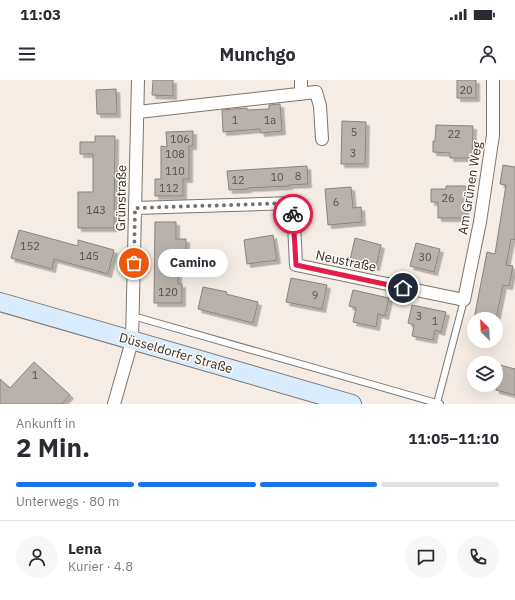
<!DOCTYPE html>
<html lang="de">
<head>
<meta charset="utf-8">
<style>
	body { margin:0; font-family:"IBM Plex Sans",sans-serif; background:#f7f7f7; color:#2b2b33; height:100vh; display:flex; flex-direction:column; font-size:15px; white-space:nowrap }
	* { box-sizing:border-box; margin:0 }
	p { font-size:13px; color:#7c7c81 }
	.icon { flex:none; width:22px; height:22px; fill:none; stroke:currentColor; stroke-width:2; stroke-linecap:round; stroke-linejoin:round }
	.map { position:relative; height:324px; overflow:hidden }
	.details { display:flex; flex-direction:column; background:#fff; flex:1 }
	.details>* { flex:none }
	.needle { width:26px; rotate:336deg }
	.tools { position:absolute; left:467px; top:232px; display:grid; gap:8px }
	.tools a { display:grid; place-items:center; width:36px; height:36px; border-radius:50%; background:#fff; box-shadow:0 4px 16px #0002; font-size:20px }
	.pin { position:absolute; display:grid; place-items:center; width:34px; height:34px; color:#fff; margin:-17px; border:2px solid #fff; border-radius:50%; box-shadow:0 1px 4px #0007 }
	.courier { position:absolute; display:grid; place-items:center; width:40px; height:40px; margin:-20px; border:3px solid #e11d48; border-radius:50%; background:#fff; color:#222; box-shadow:0 1px 5px #0007 }
	.bubble { position:absolute; height:28px; border-radius:14px; background:#fff; box-shadow:0 4px 16px #0002; font-size:13px; font-weight:700; line-height:28px; text-align:center }
	.headline em { font-style:normal; font-weight:700 }
	.headline div { display:flex; flex-direction:column-reverse }
	.headline { display:flex; align-items:center; justify-content:space-between; height:68px; padding:0 16px }
	h1 { font-size:26px; font-weight:700; line-height:30px }
	.bar { display:grid; grid-template-columns:repeat(4,1fr); gap:6px 4px; align-content:center; height:48px; padding:0 16px }
	.bar i { height:5px; border-radius:3px; background:#e1e1e2 }
	.bar .active { background:#1a73e8 }
	.bar p { grid-column:span 4 }
	.line { display:flex; align-items:center; gap:10px; padding:0 16px; border-top:1px solid #e1e1e2 }
	.line div { flex:1 }
	.round { display:grid; place-items:center; flex:none; width:42px; height:42px; border-radius:21px; background:#f7f7f7 }
	.status { display:flex; justify-content:space-between; align-items:center; height:28px; padding:0 20px; background:#fff; direction:ltr }
	.status svg { height:11px; fill:currentColor }
	header { display:flex; justify-content:space-between; align-items:center; height:52px; padding:0 16px; background:#fff; font-size:18px; font-weight:700 }
	.map>svg:first-child { display:block }
	.building { fill:#b9b2ac; stroke:#89837c; filter:url(#shadow) }
	.lines { fill:none; stroke-linecap:round; stroke-linejoin:round }
	.service-casing { stroke:#7c756f; stroke-width:8 }
	.minor-casing { stroke:#7c756f; stroke-width:14 }
	.secondary-casing { stroke:#7c756f; stroke-width:20 }
	.service { stroke:#fff; stroke-width:6 }
	.minor { stroke:#fff; stroke-width:12 }
	.secondary { stroke:#d8ecfd; stroke-width:18 }
	.done { stroke:#76716d; stroke-width:4; stroke-dasharray:0 7.2 }
	.route { stroke:#e11d48; stroke-width:5 }
	.labels { text-anchor:middle; dominant-baseline:central; stroke-width:3; stroke-linejoin:round; paint-order:stroke }
	.number-label { font-size:11px; fill:#54504d }
	.street-label { font-size:13px; fill:#322f2d; stroke:#fffaf6 }
</style>
</head>
<body>
<div class="status"><b>11:03</b><svg viewBox="0 0 49 12"><path d="M0 12V9h3v3zM5 12V6h3v6zM10 12V3h3v9zM15 12V0h3v12zM26 1h20v11H26zM47 4h2v5h-2z"/></svg></div>
<header><svg class="icon" aria-label="menu" viewBox="0 0 24 24"><path d="M4 6h16M4 12h16M4 18h16"/></svg>Munchgo<svg class="icon" aria-label="person" viewBox="0 0 24 24"><circle cx="12" cy="8" r="4"/><path d="M4 21q1-7 8-7t8 7"/></svg></header>
<div class="map">
<svg width="515" height="324" viewBox="0 0 515 324">
	<defs>
		<filter id="shadow"><feDropShadow dx="3.5" dy="3.5" stdDeviation="0" flood-color="#0004"/></filter>
	</defs>
	<rect width="100%" height="100%" fill="#f4ece5"/>
	<!-- building -->
	<path class="building" d="M153 0H173V16L152 15Z
		M457 0H476V18H457Z
		M116 9 117 34H97L96 10Z
		M280 24 282 51 261 53 260 49 223 52 222 30 247 28V30L269 29V25Z
		M342 41 366 42 365 84H341Z
		M436 45 473 46 472 78H450V73L433 72V61H435Z
		M193 51V66H189V99H183V116H155V99H161V66L167 67 166 52Z
		M95 56H115L114 148H78V112H93V74H80V62H95Z
		M503 85 515 87V160L511 159 506 185 513 186 509 206 503 205 496 239H474L487 172 495 174 506 105 500 104Z
		M307 86 308 104 289 105V106L248 108V109L229 110 227 91Z
		M446 106H466L465 138H438V122H431V109H446Z
		M351 107 353 128 361 127 362 142 328 145 325 109Z
		M155 142H176V159H186V178H178V204H182V223H154Z
		M19 150 78 166V160L114 170 108 194 54 179 52 189 11 178Z
		M273 155 277 180 247 184 244 160Z
		M355 158 381 165 376 187 350 180Z
		M416 163 440 169 434 192 410 186Z
		M291 198 327 205 322 229 286 222Z
		M203 207 227 212 226 214 258 222 253 243 198 229Z
		M353 210 389 218 385 236 378 234 376 247 353 242 356 228 349 226Z
		M412 225 446 232 441 252 435 250 433 260 412 256 414 245 408 243Z
		M34 282 70 315 62 324H0V299L10 308Z
		M496 284 515 289V315L496 310Z"/>
	<g class="lines">
		<defs>
			<path id="service" d="M133 236 440 324
				M437 323 464 220"/>
			<path id="minor" d="M301 14V0
				M138 32 316 12 320 26 322 59
				M135 128 293 123 296 185 464 220 480 142 493 55V0
				M114 324 132 261 138 0"/>
			<path id="secondary" d="M0 222 352 324"/>
		</defs>
		<!-- service casing -->
		<use href="#service" class="service-casing"/>
		<!-- minor casing -->
		<use href="#minor" class="minor-casing"/>
		<!-- secondary casing -->
		<use href="#secondary" class="secondary-casing"/>
		<!-- service -->
		<use href="#service" class="service"/>
		<!-- minor -->
		<use href="#minor" class="minor"/>
		<!-- secondary -->
		<use href="#secondary" class="secondary"/>
	</g>
	<g class="lines">
		<!-- done -->
		<path class="done" d="M134 183 135 128 293 123V134"/>
		<!-- route -->
		<path class="route" d="M293 134 296 185 403 208"/>
	</g>
	<g class="labels">
		<!-- number labels -->
		<g class="number-label">
			<text x="466" y="10">20</text>
			<text x="235" y="40">1</text>
			<text x="270" y="40">1a</text>
			<text x="354" y="52">5</text>
			<text x="454" y="54">22</text>
			<text x="180" y="59">106</text>
			<text x="353" y="73">3</text>
			<text x="175" y="74">108</text>
			<text x="175" y="91">110</text>
			<text x="298" y="96">8</text>
			<text x="277" y="97">10</text>
			<text x="238" y="100">12</text>
			<text x="169" y="108">112</text>
			<text x="448" y="118">26</text>
			<text x="336" y="122">6</text>
			<text x="96" y="130">143</text>
			<text x="30" y="166">152</text>
			<text x="89" y="176">145</text>
			<text x="425" y="177">30</text>
			<text x="168" y="212">120</text>
			<text x="315" y="215">9</text>
			<text x="419" y="236">3</text>
			<text x="435" y="241">1</text>
			<text x="35" y="295">1</text>
		</g>
		<!-- street labels -->
		<g class="street-label">
			<text transform="translate(470 108) rotate(-81)">Am Grünen Weg</text>
			<text transform="translate(121 118) rotate(-89)">Grünstraße</text>
			<text transform="translate(346 181) rotate(12)">Neustraße</text>
			<text transform="translate(176 273) rotate(16)">Düsseldorfer Straße</text>
		</g>
	</g>
</svg>
<div class="tools">
<a><svg class="needle" viewBox="-14 -14 28 28"><path d="M0-13l5 13h-10z" fill="#e53935"/><path d="M0 13l5-13h-10z" fill="#7c7c81"/></svg></a>
<a><svg class="icon" aria-label="layers" viewBox="0 0 24 24"><path d="M12 4l9 5-9 5-9-5zM3 14l9 5 9-5"/></svg></a>
</div>
<div class="pin" style="left:134px;top:183px;background:#ea580c"><svg class="icon" aria-label="bag" viewBox="0 0 24 24"><path d="M5 8h14l-1 12H6zM9 8a3 3 0 0 1 6 0"/></svg></div>
<div class="pin" style="left:403px;top:208px;background:#1f2937"><svg class="icon" aria-label="home" viewBox="0 0 24 24"><path d="M3 11l9-7 9 7M6 9v11h12V9"/></svg></div>
<div class="courier" style="left:293px;top:134px"><svg class="icon" aria-label="bike" viewBox="0 0 24 24"><circle cx="6" cy="16" r="4"/><circle cx="18" cy="16" r="4"/><path d="M6 16l4-8h5l3 8M10 8l3 8H6M13 5h3"/></svg></div>
<div class="bubble" style="left:158px;top:169px;width:70px">Camino</div>
</div>
<section class="details">
<div class="headline"><div><h1>2 Min.</h1><p>Ankunft in</p></div><em>11:05–11:10</em></div>
<div class="bar"><i class="active"></i><i class="active"></i><i class="active"></i><i></i><p>Unterwegs · 80 m</p></div>
<div class="line" style="height:72px"><a class="round"><svg class="icon" aria-label="person" viewBox="0 0 24 24"><circle cx="12" cy="8" r="4"/><path d="M4 21q1-7 8-7t8 7"/></svg></a><div><b>Lena</b><p>Kurier · 4.8</p></div><a class="round"><svg class="icon" aria-label="chat" viewBox="0 0 24 24"><path d="M4 5h16v11H9l-5 4z"/></svg></a><a class="round"><svg class="icon" aria-label="phone" viewBox="0 0 24 24"><path d="M5 4h4l2 5-3 2q2 4 5 5l2-3 5 2v4C11 20 4 13 5 4z"/></svg></a></div>
</section>
</body>
</html>
